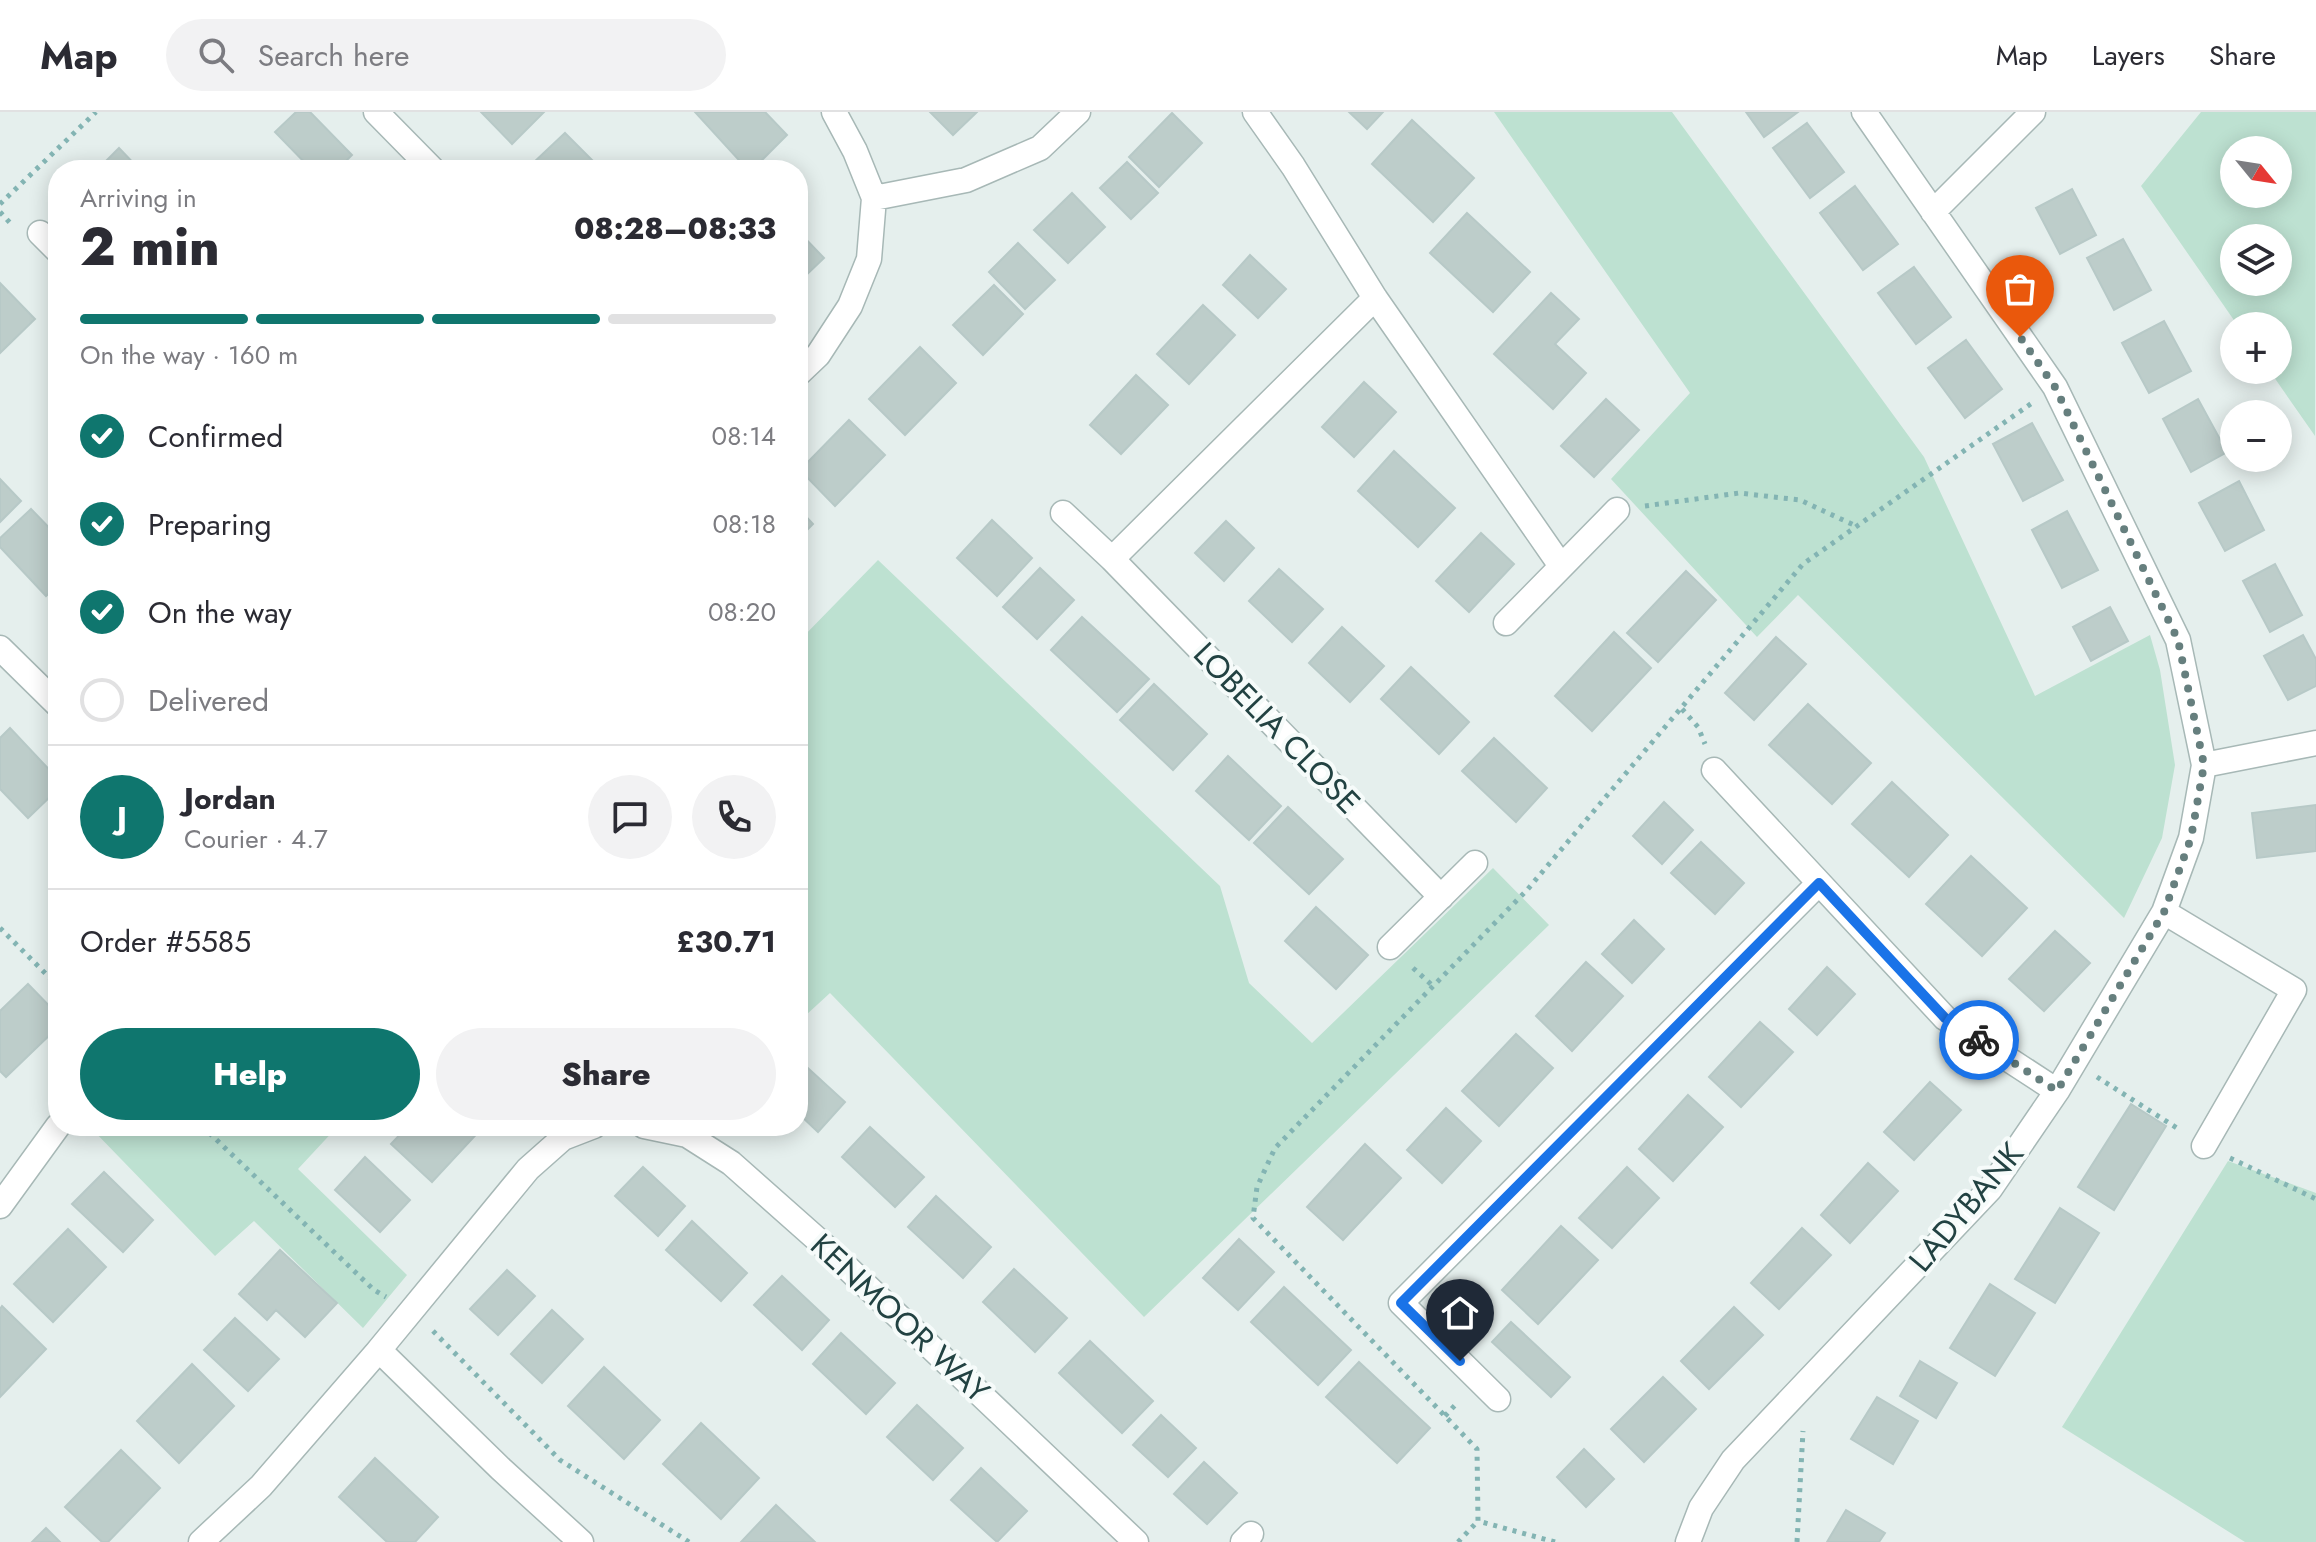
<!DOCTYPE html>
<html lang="en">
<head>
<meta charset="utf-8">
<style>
	body { margin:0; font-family:Jost,sans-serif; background:#f2f2f3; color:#2b2b33; height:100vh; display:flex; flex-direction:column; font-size:30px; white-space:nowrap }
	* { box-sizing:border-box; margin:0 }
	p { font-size:26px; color:#7c7c81 }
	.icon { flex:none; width:44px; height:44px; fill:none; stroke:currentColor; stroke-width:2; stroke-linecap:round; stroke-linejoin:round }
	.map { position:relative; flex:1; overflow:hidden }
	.sheet { position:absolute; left:48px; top:48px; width:760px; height:976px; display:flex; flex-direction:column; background:#fff; border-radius:32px; box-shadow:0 4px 20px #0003 }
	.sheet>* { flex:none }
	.needle { width:52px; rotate:120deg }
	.controls { position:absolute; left:2220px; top:24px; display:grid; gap:16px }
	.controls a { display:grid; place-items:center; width:72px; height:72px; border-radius:50%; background:#fff; box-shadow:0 4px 20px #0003; font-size:40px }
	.pin { position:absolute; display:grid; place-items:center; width:68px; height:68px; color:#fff; margin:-82px -34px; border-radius:50% 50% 50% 0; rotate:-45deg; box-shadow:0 0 8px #0007 }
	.pin .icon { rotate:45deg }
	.courier { position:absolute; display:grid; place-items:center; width:80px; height:80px; margin:-40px; border:6px solid #1a73e8; border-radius:50%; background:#fff; color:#222; box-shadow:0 2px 10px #0007 }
	.summary em { font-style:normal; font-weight:800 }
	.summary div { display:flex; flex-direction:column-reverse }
	.summary { display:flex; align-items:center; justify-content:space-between; height:136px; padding:0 32px }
	h1 { font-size:52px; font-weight:800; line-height:60px }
	.bar { display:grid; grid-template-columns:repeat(4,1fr); gap:12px 8px; align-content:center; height:96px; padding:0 32px }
	.bar i { height:10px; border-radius:6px; background:#e1e1e2 }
	.bar .current { background:#0f766e }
	.bar p { grid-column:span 4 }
	.line { display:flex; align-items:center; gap:20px; padding:0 32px; border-top:2px solid #e1e1e2 }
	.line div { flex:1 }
	.round { display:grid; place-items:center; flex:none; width:84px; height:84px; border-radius:42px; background:#f2f2f3 }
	ol { padding:0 32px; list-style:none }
	li { display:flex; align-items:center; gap:24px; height:88px }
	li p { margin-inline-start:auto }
	li .icon { padding:8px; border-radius:50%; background:#0f766e; color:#fff; stroke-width:4 }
	li:last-child { color:#7c7c81 }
	li i { width:44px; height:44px; border:4px solid #e1e1e2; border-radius:50% }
	.button { display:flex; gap:16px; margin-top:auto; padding:16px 32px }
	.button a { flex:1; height:92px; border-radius:48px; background:#0f766e; color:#fff; font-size:32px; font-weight:800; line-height:92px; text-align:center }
	.button a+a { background:#f2f2f3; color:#2b2b33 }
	header { display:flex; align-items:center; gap:48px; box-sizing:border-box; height:112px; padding:0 40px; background:#fff; border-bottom:2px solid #e1e1e2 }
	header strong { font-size:38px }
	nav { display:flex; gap:44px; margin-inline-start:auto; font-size:28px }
	.search { width:560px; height:72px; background:#f2f2f3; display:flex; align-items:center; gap:20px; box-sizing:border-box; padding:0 28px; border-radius:44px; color:#7c7c81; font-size:30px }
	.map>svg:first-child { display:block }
	.green { fill:#bde1d1; fill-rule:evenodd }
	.building { fill:#bdcdca; stroke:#b7c9c7; stroke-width:2 }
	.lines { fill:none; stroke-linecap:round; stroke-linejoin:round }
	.minor-casing { stroke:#a7b8b6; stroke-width:27 }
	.path { stroke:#83b4b3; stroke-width:5; stroke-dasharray:4 6; stroke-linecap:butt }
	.minor { stroke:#fff; stroke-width:24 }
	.done { stroke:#667f7e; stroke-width:8; stroke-dasharray:0 14.4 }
	.route { stroke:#1a73e8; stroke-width:10 }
	.labels { text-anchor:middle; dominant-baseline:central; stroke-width:8; stroke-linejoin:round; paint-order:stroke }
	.street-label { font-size:32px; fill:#224242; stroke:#f6fbfa }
</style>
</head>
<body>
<header>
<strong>Map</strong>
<div class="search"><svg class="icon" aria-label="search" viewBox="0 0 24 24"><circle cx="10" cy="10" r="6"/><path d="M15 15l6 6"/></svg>Search here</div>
<nav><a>Map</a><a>Layers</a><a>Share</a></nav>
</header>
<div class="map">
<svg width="2316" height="1430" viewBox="0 0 2316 1430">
	<rect width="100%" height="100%" fill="#e5efed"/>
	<!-- green -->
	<path class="green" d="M1494 0H1672L1924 345 2035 584 2150 523 2160 558 2175 653 2162 726 2124 806 1798 483 1757 525 1611 367 1690 281Z
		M2201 0H2316L2315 324 2269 258H2278V214H2238L2141 74ZM2234 38H2278V82H2234ZM2234 126H2278V170H2234Z
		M878 448 1220 774 1249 871 1312 931 1493 756 1549 813 1144 1205 830 881 805 904 798 897V530Z
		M89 1014H338L298 1057 407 1163 363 1216 254 1109 215 1144Z
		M2228 1049 2316 1081V1430H2245L2062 1315Z"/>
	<!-- building -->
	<path class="building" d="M296 0H310L352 43 337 58H312L275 20Z
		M481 0H544L512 32Z
		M695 0H765L787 23 752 58H748Z
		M930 0H977L953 23Z
		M1349 0H1383L1367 17Z
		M1746 0H1798L1764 25Z
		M1172 1 1202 31 1159 75 1129 45Z
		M1412 8 1474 66 1433 110 1372 52Z
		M1807 11 1844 60 1810 86 1773 36Z
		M565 21 602 58H538L532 52Z
		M119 36 140 58H97Z
		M1127 50 1158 81 1131 107 1100 76Z
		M1855 74 1898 132 1863 158 1820 101Z
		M2072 77 2096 123 2060 142 2036 96Z
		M1072 81 1105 115 1068 151 1034 118Z
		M1467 101 1530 160 1493 200 1430 141Z
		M798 119 824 146 798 171Z
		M2123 127 2151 178 2114 198 2087 146Z
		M1018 131 1055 168 1025 197 989 160Z
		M1250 143 1286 177 1258 206 1223 173Z
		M1914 155 1951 205 1916 232 1878 181Z
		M0 171 35 207 0 241Z
		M994 173 1023 202 983 243 953 213Z
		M1551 181 1579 207 1555 232 1586 261 1553 297 1494 242Z
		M1203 193 1235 223 1189 272 1157 242Z
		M2164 209 2191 259 2149 281 2122 231Z
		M1966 228 2002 277 1965 306 1928 256Z
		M920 235 956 271 905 323 869 287Z
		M1136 263 1168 293 1121 342 1090 313Z
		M1364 270 1396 300 1354 345 1322 315Z
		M1606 287 1639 318 1594 365 1561 334Z
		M2198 287 2227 340 2191 360 2163 307Z
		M849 308 885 343 835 394 800 358Z
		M2032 311 2063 368 2023 389 1993 332Z
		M1394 339 1455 396 1418 435 1358 379Z
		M0 367 21 389 0 410Z
		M2239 369 2264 418 2225 439 2199 391Z
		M798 396 813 412 798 427Z
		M31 397 58 425V473L46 484 0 435V426Z
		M2067 399 2098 458 2062 476 2032 418Z
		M992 408 1032 446 997 484 957 446Z
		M1226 409 1254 436 1224 469 1195 441Z
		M1481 421 1514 452 1469 500 1436 469Z
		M2275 452 2302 503 2270 520 2243 469Z
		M1040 456 1074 488 1037 527 1003 495Z
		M1279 457 1323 497 1292 530 1249 489Z
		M1686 459 1716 488 1658 550 1627 521Z
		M2110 495 2128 529 2091 549 2073 515Z
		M1082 505 1149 567 1117 600 1051 538Z
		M1342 515 1384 554 1350 590 1309 551Z
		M1614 520 1651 556 1592 619 1555 584Z
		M2303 523 2316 547V574L2288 588 2264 544Z
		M1776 525 1806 552 1754 608 1725 581Z
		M1411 555 1469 610 1439 642 1381 587Z
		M1154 572 1207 622 1173 658 1120 608Z
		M1808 592 1871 651 1832 692 1769 633Z
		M10 616 58 667V677L28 706 0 677V626Z
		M1494 626 1547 676 1516 710 1462 659Z
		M1228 644 1281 694 1249 728 1196 679Z
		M1892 670 1948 723 1909 765 1852 712Z
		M1664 690 1693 718 1662 752 1633 724Z
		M2316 693V739L2257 746 2252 701Z
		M1288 695 1343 747 1309 782 1254 731Z
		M1701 730 1744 771 1715 802 1671 761Z
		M1971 744 2027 796 1982 844 1926 792Z
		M1316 795 1368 843 1336 877 1285 829Z
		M1634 808 1664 837 1632 871 1602 842Z
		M2055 819 2090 851 2044 899 2009 867Z
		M1586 850 1623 884 1572 939 1536 904Z
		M1827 855 1855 882 1817 923 1789 897Z
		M28 872 58 903V915L6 965 0 959V899Z
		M1760 910 1793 940 1741 995 1709 965Z
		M1516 922 1553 956 1499 1014 1462 979Z
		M798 947 845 990 818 1020 798 1001Z
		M1930 970 1961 998 1914 1048 1884 1020Z
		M1688 983 1723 1015 1673 1069 1639 1037Z
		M2131 992 2166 1014 2114 1098 2078 1075Z
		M1446 996 1481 1029 1442 1071 1407 1038Z
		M408 1014H484L432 1070 391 1032Z
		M870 1015 924 1065 895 1095 842 1045Z
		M1365 1032 1401 1066 1343 1128 1307 1095Z
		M365 1045 410 1088 380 1120 335 1078Z
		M1868 1051 1898 1079 1850 1131 1821 1103Z
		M643 1055 685 1094 658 1124 615 1084Z
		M1627 1055 1659 1086 1612 1136 1579 1106Z
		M104 1060 153 1108 123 1140 72 1092Z
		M936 1084 991 1135 963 1166 908 1115Z
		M2060 1096 2099 1121 2055 1191 2015 1167Z
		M692 1109 747 1161 721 1189 666 1138Z
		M1561 1114 1598 1148 1538 1212 1502 1178Z
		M1802 1116 1831 1143 1779 1197 1751 1171Z
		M68 1117 106 1155 53 1210 14 1172Z
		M1239 1127 1274 1160 1238 1198 1203 1166Z
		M280 1138 337 1191 305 1225 276 1198 267 1208 239 1182Z
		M1014 1157 1067 1206 1035 1240 983 1190Z
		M507 1158 535 1184 498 1223 470 1197Z
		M782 1164 829 1208 802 1238 754 1193Z
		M1990 1172 2035 1201 1995 1264 1950 1236Z
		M1284 1175 1351 1238 1318 1273 1251 1210Z
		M2 1194 46 1237 0 1285V1197Z
		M1734 1195 1763 1223 1709 1277 1681 1249Z
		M552 1198 583 1227 542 1271 511 1242Z
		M235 1206 279 1247 248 1279 204 1238Z
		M1511 1210 1570 1265 1551 1285 1492 1230Z
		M841 1221 895 1271 866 1302 813 1252Z
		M1090 1229 1153 1289 1122 1321 1059 1261Z
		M1920 1249 1957 1271 1936 1306 1900 1284Z
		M1359 1250 1430 1316 1397 1351 1326 1285Z
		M192 1252 234 1294 179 1351 137 1309Z
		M604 1255 660 1308 624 1347 568 1294Z
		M1663 1265 1696 1297 1644 1350 1611 1317Z
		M1877 1285 1918 1309 1893 1352 1851 1327Z
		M917 1293 963 1336 933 1368 887 1325Z
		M1161 1303 1196 1336 1168 1365 1133 1333Z
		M701 1311 759 1366 721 1407 663 1352Z
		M1584 1337 1614 1367 1586 1395 1557 1365Z
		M121 1338 160 1376 108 1430H102L65 1395Z
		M375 1346 438 1405 415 1430H387L339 1385Z
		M1204 1350 1237 1381 1207 1412 1174 1382Z
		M981 1356 1027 1399 997 1430 951 1388Z
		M776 1393 815 1430H741Z
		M1846 1398 1885 1421 1879 1430H1827Z
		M46 1416 60 1430H32Z"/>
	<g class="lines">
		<defs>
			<path id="minor" d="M376 0 433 58
				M1255 0 1293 54 1375 186 1561 454
				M874 86 966 68 1040 36 1078 0
				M1933 100 2033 0
				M40 121 58 139
				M798 262 818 243 850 194 869 147 874 86 855 39 834 0
				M1063 401 1112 447 1441 785
				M1112 447 1375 186
				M1506 511 1617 398
				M0 536 58 593
				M2204 653 2316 631
				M1714 658 1945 906 2057 979
				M2164 800 2294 878 2204 1034
				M1390 835 1475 751
				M644 1014 687 1023 731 1051 819 1129 1136 1430
				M0 1094 58 1014
				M379 1238 501 1357 581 1430
				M1498 1287 1401 1191 1819 771
				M201 1430 261 1374 379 1238 528 1057 563 1026 594 1014
				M1243 1430 1251 1422
				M1688 1430 1701 1396 1733 1348 1990 1077 2057 979 2164 800 2191 726 2204 653 2178 528 2055 275 1864 0"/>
		</defs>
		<!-- minor casing -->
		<use href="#minor" class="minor-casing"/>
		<!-- path -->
		<path class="path" d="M0 92 96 0
			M0 100 13 114
			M1645 394 1739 381 1800 388 1856 414
			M1682 597 1698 615 1705 632
			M0 816 58 874
			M1413 856 1433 874
			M2097 965 2180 1018
			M202 1014 374 1178 386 1185
			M2230 1046 2316 1087
			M433 1219 560 1348 689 1430
			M1445 1304 1458 1290
			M1458 1430 1478 1409
			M1555 1430 1478 1409 1477 1337 1253 1106 1257 1075 1275 1036 1527 778 1803 452 2032 291
			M1797 1430 1803 1319"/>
		<!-- minor -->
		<use href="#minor" class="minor"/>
	</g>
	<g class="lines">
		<!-- done -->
		<path class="done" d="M1979 928 2057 979 2164 800 2191 726 2204 653 2178 528 2055 275 2020 225"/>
		<!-- route -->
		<path class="route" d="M1460 1249 1401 1191 1819 771 1945 906 1979 928"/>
	</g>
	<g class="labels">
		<!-- street labels -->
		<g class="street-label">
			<text transform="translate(1277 616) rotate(46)">LOBELIA CLOSE</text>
			<text transform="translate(1966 1095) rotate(-50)">LADYBANK</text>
			<text transform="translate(900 1206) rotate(43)">KENMOOR WAY</text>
		</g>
	</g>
</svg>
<div class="controls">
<a><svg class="needle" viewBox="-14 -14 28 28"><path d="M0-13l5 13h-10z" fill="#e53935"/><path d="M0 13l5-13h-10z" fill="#7c7c81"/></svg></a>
<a><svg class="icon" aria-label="layers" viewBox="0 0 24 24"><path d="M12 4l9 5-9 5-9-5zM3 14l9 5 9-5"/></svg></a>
<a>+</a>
<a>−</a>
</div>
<div class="pin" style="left:2020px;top:225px;background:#ea580c"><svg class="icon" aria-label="bag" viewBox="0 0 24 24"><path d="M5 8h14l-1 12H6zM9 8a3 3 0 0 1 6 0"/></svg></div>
<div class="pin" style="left:1460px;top:1249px;background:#1f2937"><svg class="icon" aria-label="home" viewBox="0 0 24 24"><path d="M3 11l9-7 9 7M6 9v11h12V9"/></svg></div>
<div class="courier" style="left:1979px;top:928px"><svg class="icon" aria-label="bike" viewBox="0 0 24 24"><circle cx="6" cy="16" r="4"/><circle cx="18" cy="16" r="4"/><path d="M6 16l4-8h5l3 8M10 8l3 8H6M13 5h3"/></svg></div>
<section class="sheet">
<div class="summary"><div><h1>2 min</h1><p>Arriving in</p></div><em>08:28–08:33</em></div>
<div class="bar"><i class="current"></i><i class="current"></i><i class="current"></i><i></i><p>On the way · 160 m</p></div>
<ol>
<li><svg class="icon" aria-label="check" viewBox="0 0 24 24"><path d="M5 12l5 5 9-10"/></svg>Confirmed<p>08:14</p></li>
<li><svg class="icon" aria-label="check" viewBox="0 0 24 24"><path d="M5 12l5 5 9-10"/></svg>Preparing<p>08:18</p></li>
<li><svg class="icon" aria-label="check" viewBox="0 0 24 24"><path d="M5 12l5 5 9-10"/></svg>On the way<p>08:20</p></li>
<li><i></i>Delivered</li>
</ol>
<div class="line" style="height:144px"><b class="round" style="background:#0f766e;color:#fff">J</b><div><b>Jordan</b><p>Courier · 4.7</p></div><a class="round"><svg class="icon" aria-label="chat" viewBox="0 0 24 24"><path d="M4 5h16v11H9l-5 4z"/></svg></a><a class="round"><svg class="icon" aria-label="phone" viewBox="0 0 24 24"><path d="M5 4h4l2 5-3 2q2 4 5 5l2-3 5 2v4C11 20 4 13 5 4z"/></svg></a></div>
<div class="line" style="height:104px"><div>Order #5585</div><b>£30.71</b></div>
<div class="button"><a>Help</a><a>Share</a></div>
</section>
</div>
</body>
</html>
